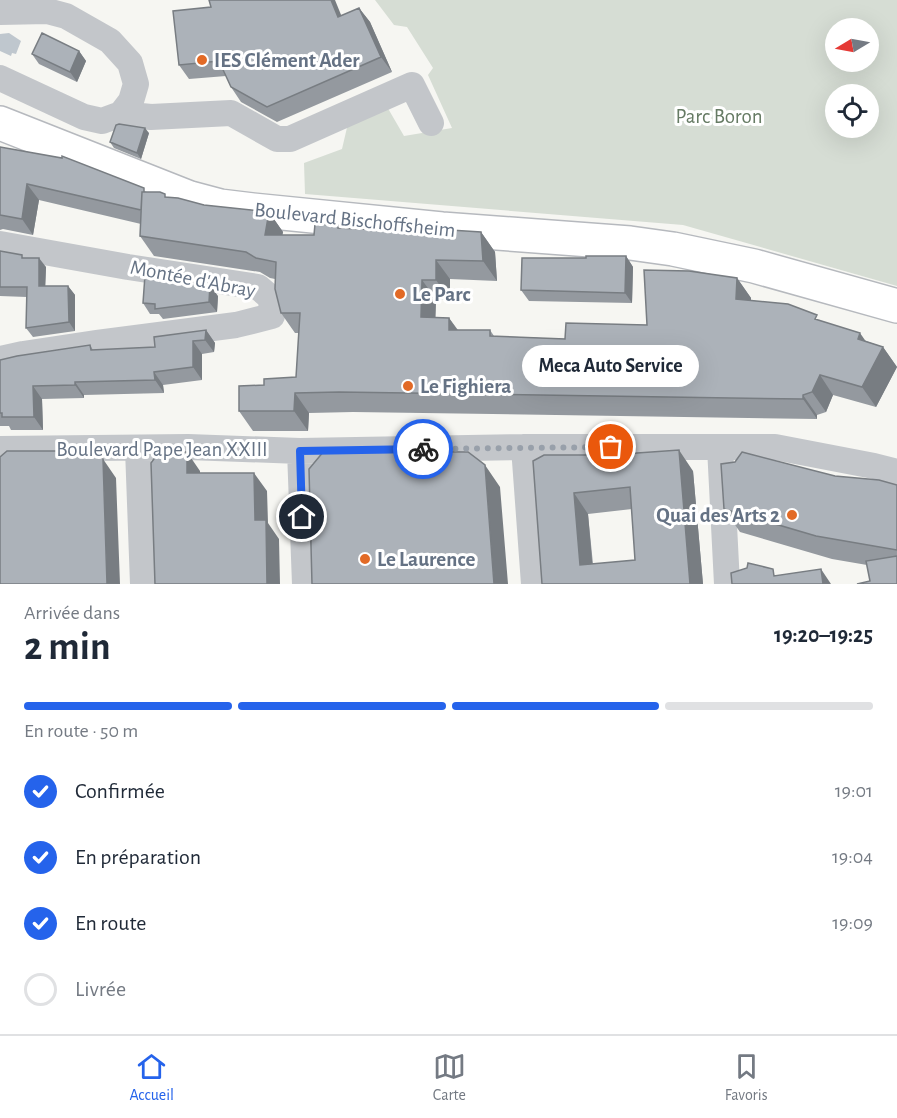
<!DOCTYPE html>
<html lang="fr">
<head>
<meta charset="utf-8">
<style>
	body { margin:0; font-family:"Alegreya Sans",sans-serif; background:#f6f6f7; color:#1f2937; height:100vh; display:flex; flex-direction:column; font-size:22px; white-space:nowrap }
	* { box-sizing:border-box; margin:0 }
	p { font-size:20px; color:#747a83 }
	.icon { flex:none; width:33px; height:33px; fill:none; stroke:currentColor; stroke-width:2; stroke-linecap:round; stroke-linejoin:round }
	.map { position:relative; height:584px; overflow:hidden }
	.side { display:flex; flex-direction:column; background:#fff; flex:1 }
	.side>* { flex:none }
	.needle { width:39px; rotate:260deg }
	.tools { position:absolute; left:825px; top:18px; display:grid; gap:12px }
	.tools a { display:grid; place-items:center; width:54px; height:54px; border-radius:50%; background:#fff; box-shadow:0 6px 24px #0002; font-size:30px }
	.pin { position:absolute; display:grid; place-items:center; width:51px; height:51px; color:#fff; margin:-26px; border:3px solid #fff; border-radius:50%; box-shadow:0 2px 6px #0007 }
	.courier { position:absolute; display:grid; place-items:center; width:60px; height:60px; margin:-30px; border:4px solid #2563eb; border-radius:50%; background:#fff; color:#222; box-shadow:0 2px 8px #0007 }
	.bubble { position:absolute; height:42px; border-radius:21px; background:#fff; box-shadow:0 6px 24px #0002; font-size:20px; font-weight:700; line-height:42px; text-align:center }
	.summary em { font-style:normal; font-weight:700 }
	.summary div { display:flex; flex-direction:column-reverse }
	.summary { display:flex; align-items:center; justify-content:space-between; height:102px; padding:0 24px }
	h1 { font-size:39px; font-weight:700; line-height:45px }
	.bar { display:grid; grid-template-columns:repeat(4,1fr); gap:9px 6px; align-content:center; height:72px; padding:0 24px }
	.bar i { height:8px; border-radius:4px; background:#e0e1e3 }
	.bar .active { background:#2563eb }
	.bar p { grid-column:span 4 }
	ol { padding:0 24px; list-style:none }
	li { display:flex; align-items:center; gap:18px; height:66px }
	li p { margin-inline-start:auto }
	li .icon { padding:6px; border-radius:50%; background:#2563eb; color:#fff; stroke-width:4 }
	li:last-child { color:#747a83 }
	li i { width:33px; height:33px; border:3px solid #e0e1e3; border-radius:50% }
	.dock { display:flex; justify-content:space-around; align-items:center; height:84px; border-top:2px solid #e0e1e3; background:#fff; font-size:16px; color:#747a83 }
	.dock a { display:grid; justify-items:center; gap:3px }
	.dock .active { color:#2563eb }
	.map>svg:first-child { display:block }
	.green { fill:#d6ddd4; fill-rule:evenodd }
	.water { fill:#bfc7ce }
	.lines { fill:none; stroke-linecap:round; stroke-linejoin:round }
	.major-casing { stroke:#b6b9be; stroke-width:36 }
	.minor { stroke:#c3c6ca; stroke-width:26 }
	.major { stroke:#fff; stroke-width:33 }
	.wall { fill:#94999f; fill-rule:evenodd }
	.shaded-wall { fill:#787d82 }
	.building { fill:#acb2b9; stroke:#787d82; stroke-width:1.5; fill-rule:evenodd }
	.done { stroke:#98a0aa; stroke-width:6; stroke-dasharray:0 10.8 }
	.route { stroke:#2563eb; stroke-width:8 }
	.poi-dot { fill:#e26a26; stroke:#fff; stroke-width:2 }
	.labels { text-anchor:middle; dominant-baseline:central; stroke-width:6; stroke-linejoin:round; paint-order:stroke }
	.poi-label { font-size:21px; font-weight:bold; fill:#657284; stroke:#fff; text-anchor:start }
	.park-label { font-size:21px; fill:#667b64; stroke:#fff }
	.street-label { font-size:21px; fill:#657284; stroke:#fff }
</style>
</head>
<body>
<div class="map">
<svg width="897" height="584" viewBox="0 0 897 584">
	<rect width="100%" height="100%" fill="#f6f6f2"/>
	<!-- green -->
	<path class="green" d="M375 0H897V286L683 225 305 194 304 163 342 149 349 119 386 105 404 136 452 128 428 75 433 68 407 27 394 25ZM836 28H868V62H836ZM836 94H868V128H836Z"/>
	<!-- water -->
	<path class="water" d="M9 33 21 41 16 54 12 53 11 56 0 51V34Z"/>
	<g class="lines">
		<defs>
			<path id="major" d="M0 123 190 198 220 206 253 210 442 229 630 243 673 249 754 266 897 306"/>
		</defs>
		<!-- major casing -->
		<use href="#major" class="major-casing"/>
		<!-- minor -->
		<path class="minor" d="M0 12 47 11 66 16 110 41 130 63 136 84 131 101 121 114 102 121 84 117 0 78
			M121 114 151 117 231 113 277 139H290L412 85 431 123
			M0 244 128 267 258 287 271 298 272 316 236 325 97 343 23 354 0 359
			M524 447 534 584
			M720 447 727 584
			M0 449 188 447 300 451 524 447H775L874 466 897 472
			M138 449 143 584
			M300 451 305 584"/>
		<!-- major -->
		<use href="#major" class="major"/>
	</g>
	<!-- wall -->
	<path class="wall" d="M211 7 342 16 359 8 370 22 392 72 277 122 241 102 231 87 226 76 189 79 179 65Z
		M79 51 86 61 77 82 39 64 32 54Z
		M149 133 141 159 114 148 110 142Z
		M0 147 147 192 167 197 204 205 269 212 283 232 282 235H314L340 228 436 232H481L495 252 497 281 450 279V300L436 299 435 318H449L458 330H490L494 336 565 339 647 325 737 278 751 298V300L821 321 866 341 883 347 897 367 876 407 833 395 826 412 817 415V419L353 412 309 413 308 431H253L239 411 264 385 296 377 299 333H295L281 313 275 279 270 278 260 272 154 256 140 236 141 224 39 200 33 235 3 229 0 230Z
		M0 251 24 258 46 267 45 286H68L75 295V331L33 337 26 328 27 297 0 296Z
		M626 256 633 267 632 303 529 301 521 290 586 258Z
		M218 296 217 312 163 319 159 314H150L143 303Z
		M206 330 215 343 214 352 202 354V380L163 385 164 393 84 395V398L42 399 43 430H11L9 426H0V360L90 345 93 350 155 347Z
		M533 461 693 471 703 584H542ZM632 509 635 560 593 564 588 514Z
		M835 476 897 485V584L870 581 867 565 832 559 740 532 724 509Z"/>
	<!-- shaded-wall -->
	<path class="shaded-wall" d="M331 0H335L348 32 338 17Z
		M359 8 370 22 392 72 381 57Z
		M79 51 86 61 77 82 70 72Z
		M145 128 149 133 141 159 137 153Z
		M27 184 39 200 33 235 22 219Z
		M269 212 283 232 279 255 265 235Z
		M481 232 495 252 497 281 483 261Z
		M626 256 633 267 632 303 625 293Z
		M39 258 46 267 45 295 39 286Z
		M436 260 450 279V300L436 280Z
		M737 278 751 298 750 319 736 299Z
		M422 280 436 299 435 337 421 317Z
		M210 285 218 296 217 312 209 302Z
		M68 286 75 295V331L69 322Z
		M449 318 463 338 449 330Z
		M206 330 215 343 214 352 205 340Z
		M860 333 874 353 858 339Z
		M193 341 202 354V380L193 367Z
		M883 347 897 367 876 407 862 387Z
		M154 372 163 385 164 393 155 380Z
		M820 375 833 395 826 412 812 392Z
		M75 382 84 395V398L75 385Z
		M33 386 42 399 43 430 34 417Z
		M295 393 309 413 308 431 294 411Z
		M803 395 817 415V419L803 399Z
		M679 450 693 471 703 584H690Z
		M187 452 200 471V491L187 473Z
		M103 459 116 478 120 584H107Z
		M485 465 500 487 508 584H494Z
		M254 473 267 491 268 523 279 539 280 584H267L255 520Z
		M574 493 588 514 594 584 580 565Z
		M821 569 831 584H823Z"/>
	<!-- building -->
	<path class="building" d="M209 0H331L338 17 359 8 381 57 267 107 231 87 219 61 179 65 173 11 211 7Z
		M42 33 79 51 70 72 32 54Z
		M119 124 145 128 137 153 110 142 116 125Z
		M0 147 62 158V156L144 188V192H142L141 210 27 184 22 219 0 215Z
		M142 192H160L165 194V197L178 198 204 205 269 212 265 235H314L315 224 338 225V228L436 232 435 229 481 232 483 261 436 260V280H422L421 317 449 318V330H490V336L565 339 566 323 647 325 644 270 689 271 737 278 736 299 788 304 817 315 815 319 860 333 858 339 883 347 862 387 820 375 812 392 803 395V399L339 392 295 393 294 411H239V386L264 385V379L296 377 300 313H281L275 289 276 262 256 258 246 252 140 236Z
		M0 251 22 255V258H39V286H68L69 322 26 328 27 287H0Z
		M586 256H626L625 293 521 290 522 258H586Z
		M145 275 210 285 209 302 155 309V304L143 303Z
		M206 330 205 340 193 341V367L154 372 155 380 75 382V385L33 386 34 417H2V413H0V360L17 356 90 345 91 350 155 347 154 337Z
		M679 450 690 584H542L533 461 544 455H609ZM630 487 635 560 580 565 574 493Z
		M7 451H93L103 459 107 584H0V457Z
		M324 451 468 452 485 465 494 584H312L309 469Z
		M159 452H187V473H254L255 520H266L267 584H155L151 463Z
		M742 452 835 476 879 480 897 485V550L816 536 724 509 721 464 735 462Z
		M897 556V584H857L870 581 866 561Z
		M748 563 773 569 774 576 821 569 823 584H732L731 573 747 568Z"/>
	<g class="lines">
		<!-- done -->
		<path class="done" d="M423 449 611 447"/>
		<!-- route -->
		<path class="route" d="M302 517 300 451 423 449"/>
	</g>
	<!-- markers -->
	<g class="poi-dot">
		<circle cx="202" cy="60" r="6"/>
		<circle cx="400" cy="294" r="6"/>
		<circle cx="408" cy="386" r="6"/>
		<circle cx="792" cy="515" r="6"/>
		<circle cx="365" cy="559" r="6"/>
	</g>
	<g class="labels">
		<!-- poi labels -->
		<g class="poi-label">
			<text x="214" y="60">IES Clément Ader</text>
			<text x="412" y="294">Le Parc</text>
			<text x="420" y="386">Le Fighiera</text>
			<text x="780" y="515" text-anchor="end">Quai des Arts 2</text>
			<text x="377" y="559">Le Laurence</text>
		</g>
		<!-- park labels -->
		<g class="park-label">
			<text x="719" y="116">Parc Boron</text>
		</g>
		<!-- street labels -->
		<g class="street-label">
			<text transform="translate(355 220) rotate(6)">Boulevard Bischoffsheim</text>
			<text transform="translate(193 279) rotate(11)">Montée d'Abray</text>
			<text x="162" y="449">Boulevard Pape Jean XXIII</text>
		</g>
	</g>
</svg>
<div class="tools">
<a><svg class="needle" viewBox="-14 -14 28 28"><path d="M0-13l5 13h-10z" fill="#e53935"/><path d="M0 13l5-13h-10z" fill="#747a83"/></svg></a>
<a><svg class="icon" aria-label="locate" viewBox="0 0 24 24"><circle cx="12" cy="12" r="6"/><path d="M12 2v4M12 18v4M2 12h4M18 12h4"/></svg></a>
</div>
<div class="pin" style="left:611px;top:447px;background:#ea580c"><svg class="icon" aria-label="bag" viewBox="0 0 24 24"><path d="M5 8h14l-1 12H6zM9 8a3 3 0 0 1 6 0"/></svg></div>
<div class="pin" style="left:302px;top:517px;background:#1f2937"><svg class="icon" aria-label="home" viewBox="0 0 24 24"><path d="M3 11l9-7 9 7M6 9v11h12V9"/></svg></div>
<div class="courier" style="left:423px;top:449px"><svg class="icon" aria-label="bike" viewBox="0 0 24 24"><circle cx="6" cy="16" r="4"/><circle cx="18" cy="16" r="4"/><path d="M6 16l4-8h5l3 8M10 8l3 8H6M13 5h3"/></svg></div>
<div class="bubble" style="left:522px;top:345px;width:177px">Meca Auto Service</div>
</div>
<section class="side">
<div class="summary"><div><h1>2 min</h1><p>Arrivée dans</p></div><em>19:20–19:25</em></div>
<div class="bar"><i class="active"></i><i class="active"></i><i class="active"></i><i></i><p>En route · 50 m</p></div>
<ol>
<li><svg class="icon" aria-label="check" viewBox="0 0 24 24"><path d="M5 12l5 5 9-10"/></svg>Confirmée<p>19:01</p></li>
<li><svg class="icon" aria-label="check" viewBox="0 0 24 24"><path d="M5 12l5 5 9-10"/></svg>En préparation<p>19:04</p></li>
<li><svg class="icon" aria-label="check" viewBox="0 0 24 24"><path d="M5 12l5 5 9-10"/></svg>En route<p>19:09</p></li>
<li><i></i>Livrée</li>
</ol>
</section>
<nav class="dock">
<a class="active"><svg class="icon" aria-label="home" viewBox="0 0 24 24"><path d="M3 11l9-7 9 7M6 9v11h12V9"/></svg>Accueil</a>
<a><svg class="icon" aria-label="map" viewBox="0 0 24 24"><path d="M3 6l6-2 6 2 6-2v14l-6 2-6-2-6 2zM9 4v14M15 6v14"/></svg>Carte</a>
<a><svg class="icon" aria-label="saved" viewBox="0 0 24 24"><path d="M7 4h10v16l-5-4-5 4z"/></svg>Favoris</a>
</nav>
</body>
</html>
